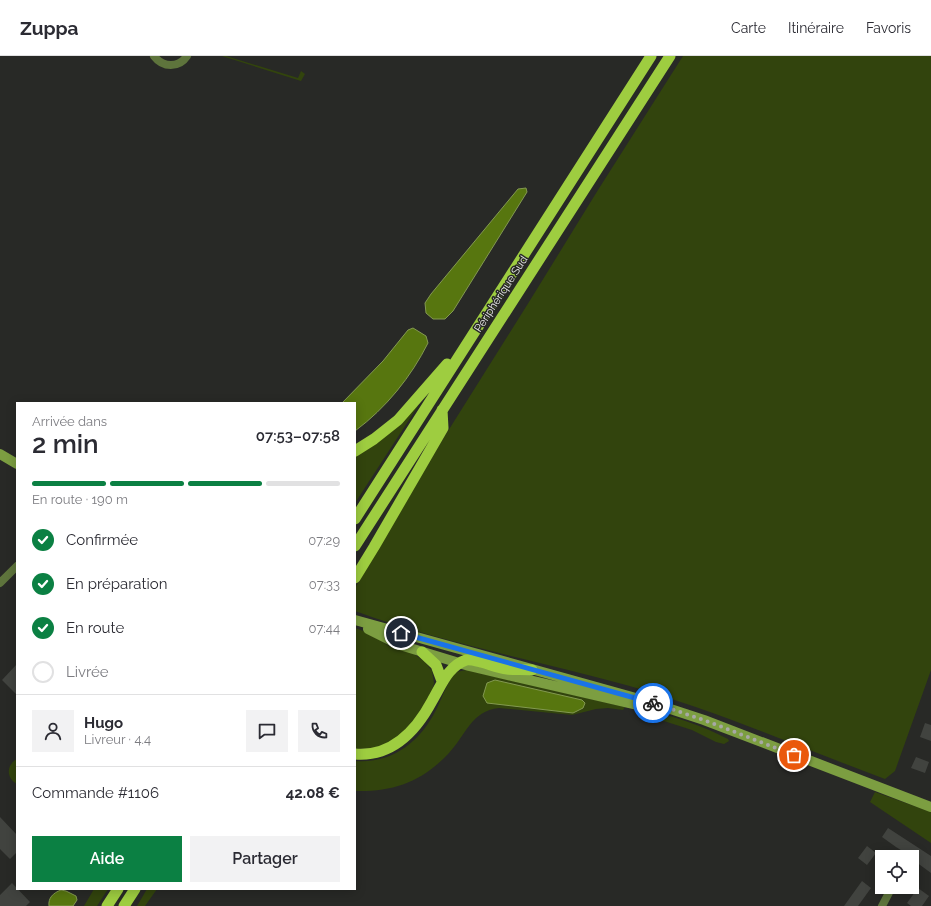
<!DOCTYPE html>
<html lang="fr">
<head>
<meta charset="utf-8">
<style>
	body { margin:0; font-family:Raleway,sans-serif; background:#f2f2f3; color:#2b2b33; height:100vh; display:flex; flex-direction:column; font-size:15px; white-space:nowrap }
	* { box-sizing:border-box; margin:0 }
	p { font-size:13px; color:#7c7c81 }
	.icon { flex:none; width:22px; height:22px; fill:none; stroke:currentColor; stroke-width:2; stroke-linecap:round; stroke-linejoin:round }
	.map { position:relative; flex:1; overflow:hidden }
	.drawer { position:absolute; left:16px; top:346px; width:340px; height:488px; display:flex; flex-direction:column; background:#fff; border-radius:0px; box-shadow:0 2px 10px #0003 }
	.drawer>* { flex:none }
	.buttons { position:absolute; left:875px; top:794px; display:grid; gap:8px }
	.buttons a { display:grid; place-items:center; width:44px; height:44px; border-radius:0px; background:#fff; box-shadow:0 2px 10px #0003; font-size:20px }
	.pin { position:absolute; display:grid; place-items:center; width:34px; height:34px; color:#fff; margin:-17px; border:2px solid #fff; border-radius:50%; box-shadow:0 1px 4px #0007 }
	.courier { position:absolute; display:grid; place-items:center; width:40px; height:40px; margin:-20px; border:3px solid #1a73e8; border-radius:50%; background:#fff; color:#222; box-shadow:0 1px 5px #0007 }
	.overview em { font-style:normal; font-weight:600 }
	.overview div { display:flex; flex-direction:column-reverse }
	.overview { display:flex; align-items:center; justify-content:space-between; height:68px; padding:0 16px }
	h1 { font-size:26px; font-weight:600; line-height:30px }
	.bar { display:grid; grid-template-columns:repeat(4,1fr); gap:6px 4px; align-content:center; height:48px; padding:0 16px }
	.bar i { height:5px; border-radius:3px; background:#e1e1e2 }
	.bar .on { background:#0b8043 }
	.bar p { grid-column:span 4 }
	.line { display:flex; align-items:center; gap:10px; padding:0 16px; border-top:1px solid #e1e1e2 }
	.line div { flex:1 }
	.round { display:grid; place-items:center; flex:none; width:42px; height:42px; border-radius:0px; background:#f2f2f3 }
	ol { padding:0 16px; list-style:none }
	li { display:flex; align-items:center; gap:12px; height:44px }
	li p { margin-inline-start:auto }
	li .icon { padding:4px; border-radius:50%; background:#0b8043; color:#fff; stroke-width:4 }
	li:last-child { color:#7c7c81 }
	li i { width:22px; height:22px; border:2px solid #e1e1e2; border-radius:50% }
	.cta { display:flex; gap:8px; margin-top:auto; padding:8px 16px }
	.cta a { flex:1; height:46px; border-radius:0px; background:#0b8043; color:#fff; font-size:16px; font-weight:600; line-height:46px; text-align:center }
	.cta a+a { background:#f2f2f3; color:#2b2b33 }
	header { display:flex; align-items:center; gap:24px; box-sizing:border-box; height:56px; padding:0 20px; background:#fff; border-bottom:1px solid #e1e1e2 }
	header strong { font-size:19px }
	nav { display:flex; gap:22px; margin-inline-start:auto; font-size:14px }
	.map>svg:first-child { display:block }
	.green { fill:#32440d }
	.water { fill:#57760f; stroke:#839951 }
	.building { fill:#41433f }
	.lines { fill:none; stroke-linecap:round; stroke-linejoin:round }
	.minor { stroke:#5e743c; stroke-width:8 }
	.secondary { stroke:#7c9e41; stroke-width:10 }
	.trunk { stroke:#9ecd40; stroke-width:11 }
	.done { stroke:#a7a8a5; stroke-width:4; stroke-dasharray:0 7.2 }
	.route { stroke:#1a73e8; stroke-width:5 }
	.labels { text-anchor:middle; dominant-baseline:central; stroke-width:3; stroke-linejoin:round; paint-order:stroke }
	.street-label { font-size:11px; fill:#ebecea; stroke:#282926 }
</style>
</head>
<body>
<header>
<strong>Zuppa</strong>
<nav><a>Carte</a><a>Itinéraire</a><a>Favoris</a></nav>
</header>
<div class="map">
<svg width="931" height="850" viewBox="0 0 931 850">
	<rect width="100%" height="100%" fill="#282926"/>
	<!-- green -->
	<path class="green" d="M222 0H226L298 22 301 15 305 18 301 25Z
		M683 0H931V614L895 715 885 723C799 691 715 654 626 629 536 604 443 587 355 555V532L443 383 529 246 598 134Z
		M415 350H418L355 447V400Z
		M355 572 369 577 389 590 414 598 425 606 432 615 434 627 431 640 407 673 393 685 374 692 355 693Z
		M466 614 625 651 623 654 608 652 596 653 572 659 499 652C471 655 466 679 449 697 422 726 393 736 355 735V705C392 708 420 686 436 654 441 645 449 621 457 616 459 615 463 615 466 614Z
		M642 654C670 658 703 670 728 683L729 685 724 688 716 686 692 674 642 658 639 655Z
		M17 703V728C6 722 6 709 17 703Z
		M875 736 931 756V787L870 746Z
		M94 833H108L97 850H84Z
		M147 833H157L145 850H137Z"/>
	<!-- water -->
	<path class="water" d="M526 132 527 136 453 255 445 263H433L426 257 425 247 431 238 518 133Z
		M413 272 426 280 428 287C411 321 386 352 355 375V347H342L383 305 408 274Z
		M495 624 582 644 585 647 583 652 573 657 487 647 483 640 487 627Z
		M61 834 66 835 76 840 77 844 73 850H49C48 842 53 837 61 834Z"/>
	<!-- building -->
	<path class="building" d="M17 608V639L2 624Z
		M925 667 931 669V685L920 681Z
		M916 701 929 706 925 717 911 712Z
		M0 761 17 779V796L10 803 0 793Z
		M888 772 931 800V817L916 806 918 802 906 794 904 796 896 791 882 781Z
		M867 790 876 797 867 809 858 802Z
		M862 825 871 832 858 850H844Z
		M12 827 30 846 26 850H0V839Z
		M918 832 929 840 922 850H911L907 847Z"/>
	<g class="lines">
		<!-- minor -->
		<path class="minor" d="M154 0C163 12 179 12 187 0
			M0 527 17 510
			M882 850 892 831"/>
		<!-- secondary -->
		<path class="secondary" d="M0 398 17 408
			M355 564 643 644 704 664 931 751
			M368 573 400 589 469 610 650 652"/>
		<!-- trunk -->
		<path class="trunk" d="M355 395 374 383 398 364 447 308
			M355 463 651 0
			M355 490 670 0
			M355 522 374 491 443 372 442 354
			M422 596 436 609 442 625
			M355 698C392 701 416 675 432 645 441 630 448 610 466 604 471 603 476 605 481 606 489 608 498 612 507 613 515 614 524 613 532 614
			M107 850 118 833
			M124 850 135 833"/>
	</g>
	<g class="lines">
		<!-- done -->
		<path class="done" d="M653 647 704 664 794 699"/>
		<!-- route -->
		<path class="route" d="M401 577 653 647"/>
	</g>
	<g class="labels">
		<!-- street labels -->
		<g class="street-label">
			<text transform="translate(501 238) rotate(-57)">Périphérique Sud</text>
		</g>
	</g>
</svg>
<div class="buttons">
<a><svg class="icon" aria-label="locate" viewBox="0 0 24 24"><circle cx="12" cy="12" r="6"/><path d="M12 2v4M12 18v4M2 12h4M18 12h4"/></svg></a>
</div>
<div class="pin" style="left:794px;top:699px;background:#ea580c"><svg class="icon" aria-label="bag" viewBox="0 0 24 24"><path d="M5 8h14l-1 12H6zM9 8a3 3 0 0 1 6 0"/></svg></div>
<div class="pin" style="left:401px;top:577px;background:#1f2937"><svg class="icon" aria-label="home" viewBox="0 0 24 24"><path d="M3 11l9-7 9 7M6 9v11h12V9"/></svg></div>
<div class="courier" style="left:653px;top:647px"><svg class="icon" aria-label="bike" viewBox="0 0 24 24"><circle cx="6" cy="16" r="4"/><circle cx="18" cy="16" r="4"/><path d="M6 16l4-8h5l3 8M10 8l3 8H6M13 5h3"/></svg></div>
<section class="drawer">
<div class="overview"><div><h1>2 min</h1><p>Arrivée dans</p></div><em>07:53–07:58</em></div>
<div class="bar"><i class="on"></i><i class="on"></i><i class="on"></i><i></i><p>En route · 190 m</p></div>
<ol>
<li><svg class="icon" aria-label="check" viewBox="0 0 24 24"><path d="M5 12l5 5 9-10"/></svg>Confirmée<p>07:29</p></li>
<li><svg class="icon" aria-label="check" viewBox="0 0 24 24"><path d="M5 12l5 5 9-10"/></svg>En préparation<p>07:33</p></li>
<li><svg class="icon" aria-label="check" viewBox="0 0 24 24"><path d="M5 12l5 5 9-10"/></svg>En route<p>07:44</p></li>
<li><i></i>Livrée</li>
</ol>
<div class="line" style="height:72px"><a class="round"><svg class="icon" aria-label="person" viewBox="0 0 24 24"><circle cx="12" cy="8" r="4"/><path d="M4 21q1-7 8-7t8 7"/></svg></a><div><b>Hugo</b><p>Livreur · 4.4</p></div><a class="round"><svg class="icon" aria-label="chat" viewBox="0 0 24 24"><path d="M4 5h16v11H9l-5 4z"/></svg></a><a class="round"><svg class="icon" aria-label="phone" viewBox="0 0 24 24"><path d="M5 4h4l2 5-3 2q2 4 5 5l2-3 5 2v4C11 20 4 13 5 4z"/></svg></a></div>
<div class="line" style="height:52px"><div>Commande #1106</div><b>42.08 €</b></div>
<div class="cta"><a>Aide</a><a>Partager</a></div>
</section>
</div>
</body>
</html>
